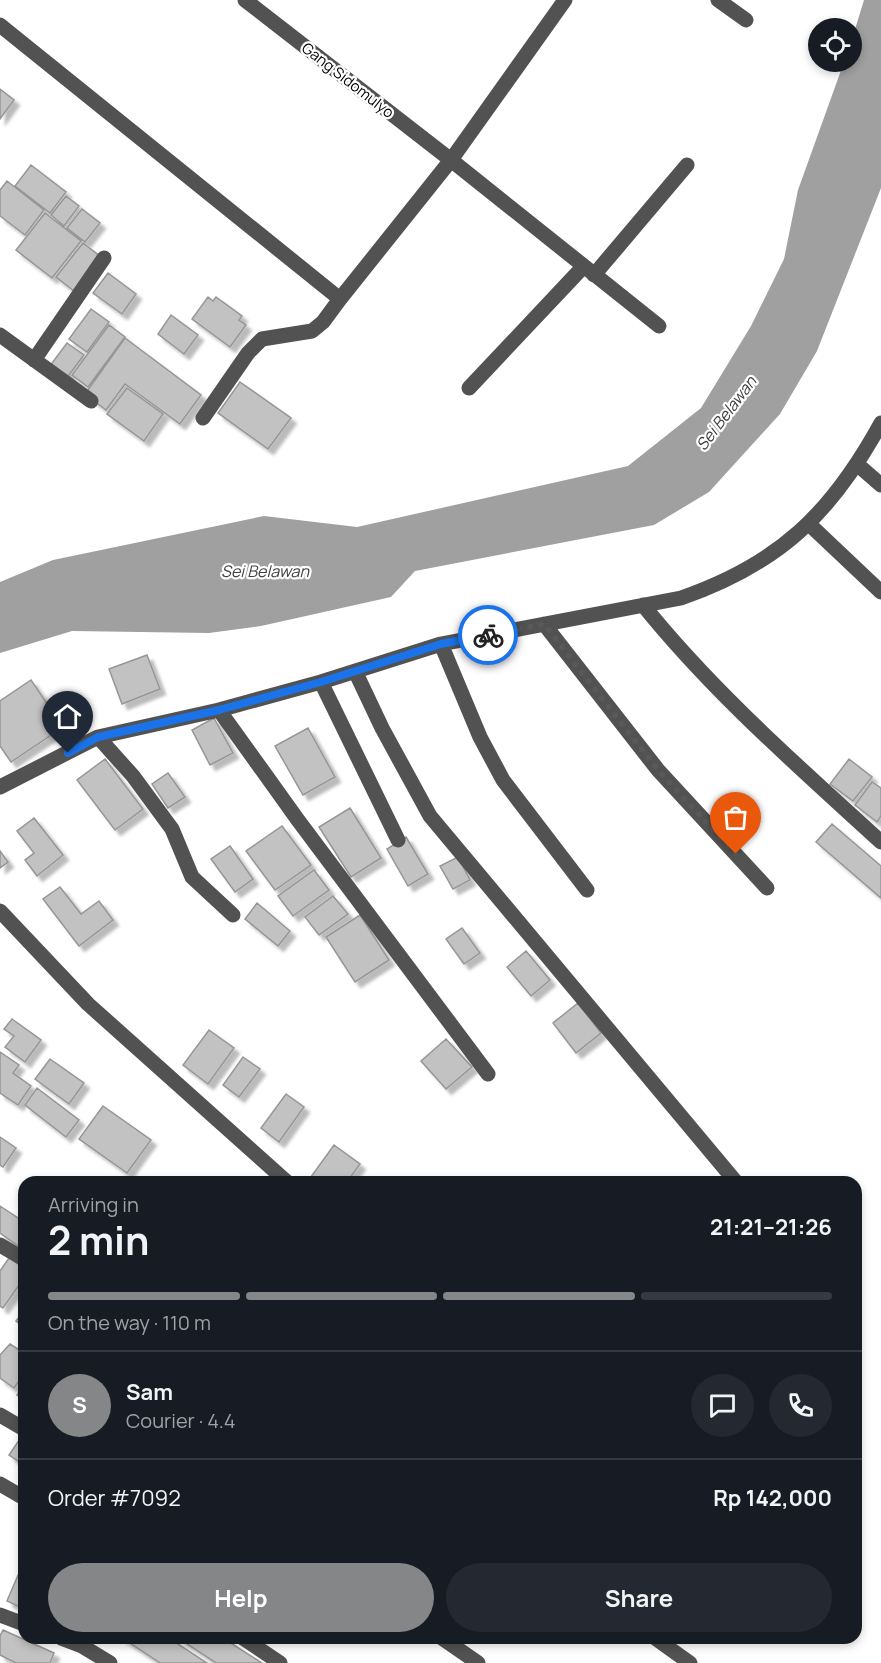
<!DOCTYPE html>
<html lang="en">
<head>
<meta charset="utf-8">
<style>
	body { margin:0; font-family:Manrope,sans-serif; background:#242831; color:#f1f3f6; height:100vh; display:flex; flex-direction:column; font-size:22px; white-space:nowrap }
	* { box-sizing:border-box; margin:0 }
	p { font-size:20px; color:#9ea1a6 }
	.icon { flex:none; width:33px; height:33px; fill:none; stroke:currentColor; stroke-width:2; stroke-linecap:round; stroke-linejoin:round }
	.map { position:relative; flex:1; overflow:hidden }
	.drawer { position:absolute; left:18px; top:1176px; width:844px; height:468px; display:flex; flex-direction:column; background:#171b24; border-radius:18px; box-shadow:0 3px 9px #0003 }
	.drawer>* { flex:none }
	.buttons { position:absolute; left:808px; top:18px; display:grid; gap:12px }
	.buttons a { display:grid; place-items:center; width:54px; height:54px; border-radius:50%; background:#171b24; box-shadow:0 3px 9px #0003; font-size:30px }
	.pin { position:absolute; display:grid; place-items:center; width:51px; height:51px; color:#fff; margin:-62px -26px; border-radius:50% 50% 50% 0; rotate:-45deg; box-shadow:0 0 6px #0007 }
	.pin .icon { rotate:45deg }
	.courier { position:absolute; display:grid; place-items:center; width:60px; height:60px; margin:-30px; border:4px solid #1a73e8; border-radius:50%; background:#fff; color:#222; box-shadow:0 2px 8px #0007 }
	.head em { font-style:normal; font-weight:700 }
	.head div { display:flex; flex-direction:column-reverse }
	.head { display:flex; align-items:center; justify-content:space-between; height:102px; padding:0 30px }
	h1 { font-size:39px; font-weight:700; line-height:45px }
	.bar { display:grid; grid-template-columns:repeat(4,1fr); gap:9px 6px; align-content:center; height:72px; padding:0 30px }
	.bar i { height:8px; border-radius:4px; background:#363941 }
	.bar .on { background:#858687 }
	.bar p { grid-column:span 4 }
	.line { display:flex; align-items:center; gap:15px; padding:0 30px; border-top:2px solid #363941 }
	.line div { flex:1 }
	.round { display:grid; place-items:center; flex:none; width:63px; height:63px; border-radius:32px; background:#242831 }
	.cta { display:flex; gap:12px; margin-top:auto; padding:12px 30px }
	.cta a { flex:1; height:69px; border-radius:36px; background:#858687; color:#fff; font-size:24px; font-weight:700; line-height:69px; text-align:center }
	.cta a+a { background:#242831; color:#f1f3f6 }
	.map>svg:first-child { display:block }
	.water { fill:#a0a0a0 }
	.building { fill:#c2c2c2; stroke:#969696; stroke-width:1.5; filter:url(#shadow) }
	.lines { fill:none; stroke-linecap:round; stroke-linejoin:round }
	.minor { stroke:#525252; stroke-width:15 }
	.done { stroke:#595959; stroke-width:6; stroke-dasharray:0 10.8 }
	.route { stroke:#1a73e8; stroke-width:8 }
	.labels { text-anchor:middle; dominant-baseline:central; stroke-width:4.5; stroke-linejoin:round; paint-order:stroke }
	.street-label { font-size:15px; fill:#000; stroke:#fff }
	.water-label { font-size:16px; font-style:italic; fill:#414141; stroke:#fff }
</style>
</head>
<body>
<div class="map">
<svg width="881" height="1663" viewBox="0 0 881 1663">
	<defs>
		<filter id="shadow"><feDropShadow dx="5.5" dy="5.5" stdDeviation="1.5" flood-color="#0004"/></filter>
	</defs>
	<rect width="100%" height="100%" fill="#fff"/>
	<!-- water -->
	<path class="water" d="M864 0H881V188L817 351 780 414 709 492 654 525 415 571 391 597 261 626 209 633 72 631 0 653V582L53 560 264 516 357 527 628 466 701 408 751 326 784 259 798 190 844 62H852V39Z"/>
	<!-- building -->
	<path class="building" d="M0 89 14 100 0 119Z
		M31 165 66 192 50 213 15 186Z
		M7 181 44 210 25 235 0 216V190Z
		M66 196 79 206 64 226 51 215Z
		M82 209 100 223 85 242 67 228Z
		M45 213 81 241 52 278 16 250Z
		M83 243 101 257 74 291 56 277Z
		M108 273 136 294 122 314 93 293Z
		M208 297 213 301 216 297 242 316 239 320 246 325 230 347 192 319Z
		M91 309 109 322 87 352 69 339Z
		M171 315 198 335 184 354 158 334Z
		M109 325 125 337 88 387 72 375Z
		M125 338 201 395 180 424 125 384 106 410 85 394Z
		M67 343 84 355 66 379 49 367Z
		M240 382 291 418 268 449 218 413Z
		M127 388 163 414 144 441 107 414Z
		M147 655 160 689 122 704 109 669Z
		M31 680 63 727 11 762 0 746V701Z
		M214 718 233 753 210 765 192 730Z
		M308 728 335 777 303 795 275 746Z
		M105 759 143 809 115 830 77 780Z
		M849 759 872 777 853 801 830 784Z
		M168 773 185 797 168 808 152 784Z
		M872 782 881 788V816L877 822 855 805Z
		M350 808 381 858 351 877 319 827Z
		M34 818 63 855 37 876 25 860 34 853 17 831Z
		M832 824 881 866V898L816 842Z
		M282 826 311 865 275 890 246 851Z
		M406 837 428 874 408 886 387 849Z
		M230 846 253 879 235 892 211 859Z
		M0 851 8 862 0 868Z
		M458 857 470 880 453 889 440 866Z
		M314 870 329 890 293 916 278 896Z
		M60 887 81 914 99 901 113 920 79 946 43 899Z
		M333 896 348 914 319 935 305 917Z
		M257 903 290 931 278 946 245 919Z
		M360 915 389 960 355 982 326 937Z
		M462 928 480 953 464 964 446 939Z
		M526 951 550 980 531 996 507 967Z
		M578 1003 601 1033 576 1053 553 1023Z
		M12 1019 41 1040 25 1062 5 1047 14 1036 4 1029Z
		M209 1030 234 1048 208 1084 183 1065Z
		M446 1039 472 1067 446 1089 421 1061Z
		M0 1052 19 1065 13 1073 31 1086 18 1105 0 1093Z
		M243 1057 260 1069 239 1097 223 1085Z
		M50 1059 84 1083 69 1104 35 1079Z
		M37 1088 79 1120 66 1137 25 1105Z
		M286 1094 304 1107 279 1142 261 1128Z
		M103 1106 151 1140 127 1173 79 1139Z
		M0 1137 16 1148 3 1167 0 1165Z
		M334 1145 360 1164 347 1182H310L308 1181Z
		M0 1206 24 1222V1250L0 1233Z
		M9 1258 24 1268V1278L3 1308 0 1306V1271Z
		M24 1310V1327L16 1321Z
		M10 1344 24 1353V1374L14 1388 0 1378V1355Z
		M24 1384V1400L17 1395Z
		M22 1436 24 1438V1465L9 1455Z
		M19 1573 24 1575V1609L7 1601Z
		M3 1630 54 1653 50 1663H16L0 1655V1636Z
		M122 1638H169L207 1663H160Z
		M178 1638H223L262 1663H216Z"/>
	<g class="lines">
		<!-- minor -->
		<path class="minor" d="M245 0 451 160 659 326
			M718 0 746 20
			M0 25 340 299 451 160 565 0
			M594 275 687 165
			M0 335 91 401
			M34 360 104 258
			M469 388 583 267
			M203 418 248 353 262 339 312 331 323 322 340 299
			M858 465 881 485
			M809 524 881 592
			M643 605C714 693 798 766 881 842
			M544 624 658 770 767 888
			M441 644 480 737 503 780 587 890
			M355 671 382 728 430 816 736 1182
			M321 682 398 840
			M219 710 298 820 488 1074
			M98 737 133 776 172 829 192 877 233 915
			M0 787 98 737 219 710 321 682 441 644 681 598C779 564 831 514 881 423
			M0 911 88 1004 287 1182
			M0 1245 24 1259
			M0 1415 24 1429
			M0 1484 24 1498
			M0 1615 24 1624
			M61 1638 82 1646 110 1663
			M243 1638 280 1663
			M442 1638 478 1663
			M655 1638 690 1663"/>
	</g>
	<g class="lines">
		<!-- done -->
		<path class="done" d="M488 635 544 624 658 770 736 854"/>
		<!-- route -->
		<path class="route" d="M68 753 98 737 219 710 321 682 441 644 488 635"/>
	</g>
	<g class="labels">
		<!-- street labels -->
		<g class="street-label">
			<text transform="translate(348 80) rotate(38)">Gang Sidomulyo</text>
		</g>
		<!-- water labels -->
		<g class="water-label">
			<text transform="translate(726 413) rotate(-53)">Sei Belawan</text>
			<text x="265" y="571">Sei Belawan</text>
		</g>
	</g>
</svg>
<div class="buttons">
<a><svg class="icon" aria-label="locate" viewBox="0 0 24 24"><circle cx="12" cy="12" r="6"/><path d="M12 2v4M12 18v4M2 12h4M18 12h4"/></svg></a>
</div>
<div class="pin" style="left:736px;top:854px;background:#ea580c"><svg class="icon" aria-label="bag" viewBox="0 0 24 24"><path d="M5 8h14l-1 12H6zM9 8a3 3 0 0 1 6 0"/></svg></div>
<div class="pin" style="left:68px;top:753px;background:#1f2937"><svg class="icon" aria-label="home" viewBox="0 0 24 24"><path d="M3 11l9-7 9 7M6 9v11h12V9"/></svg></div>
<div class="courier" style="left:488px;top:635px"><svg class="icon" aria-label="bike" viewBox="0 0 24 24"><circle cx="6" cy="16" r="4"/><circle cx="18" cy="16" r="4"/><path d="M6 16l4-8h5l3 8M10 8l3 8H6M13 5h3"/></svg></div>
<section class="drawer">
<div class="head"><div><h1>2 min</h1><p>Arriving in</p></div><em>21:21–21:26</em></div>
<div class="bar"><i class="on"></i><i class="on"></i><i class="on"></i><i></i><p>On the way · 110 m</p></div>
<div class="line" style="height:108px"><b class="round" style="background:#858687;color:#fff">S</b><div><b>Sam</b><p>Courier · 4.4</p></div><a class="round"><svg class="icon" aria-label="chat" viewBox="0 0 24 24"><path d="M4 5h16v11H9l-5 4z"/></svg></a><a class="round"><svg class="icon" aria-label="phone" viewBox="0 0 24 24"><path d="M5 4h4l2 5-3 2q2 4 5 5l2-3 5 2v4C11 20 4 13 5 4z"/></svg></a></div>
<div class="line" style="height:78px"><div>Order #7092</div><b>Rp 142,000</b></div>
<div class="cta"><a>Help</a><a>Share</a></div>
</section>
</div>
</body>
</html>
